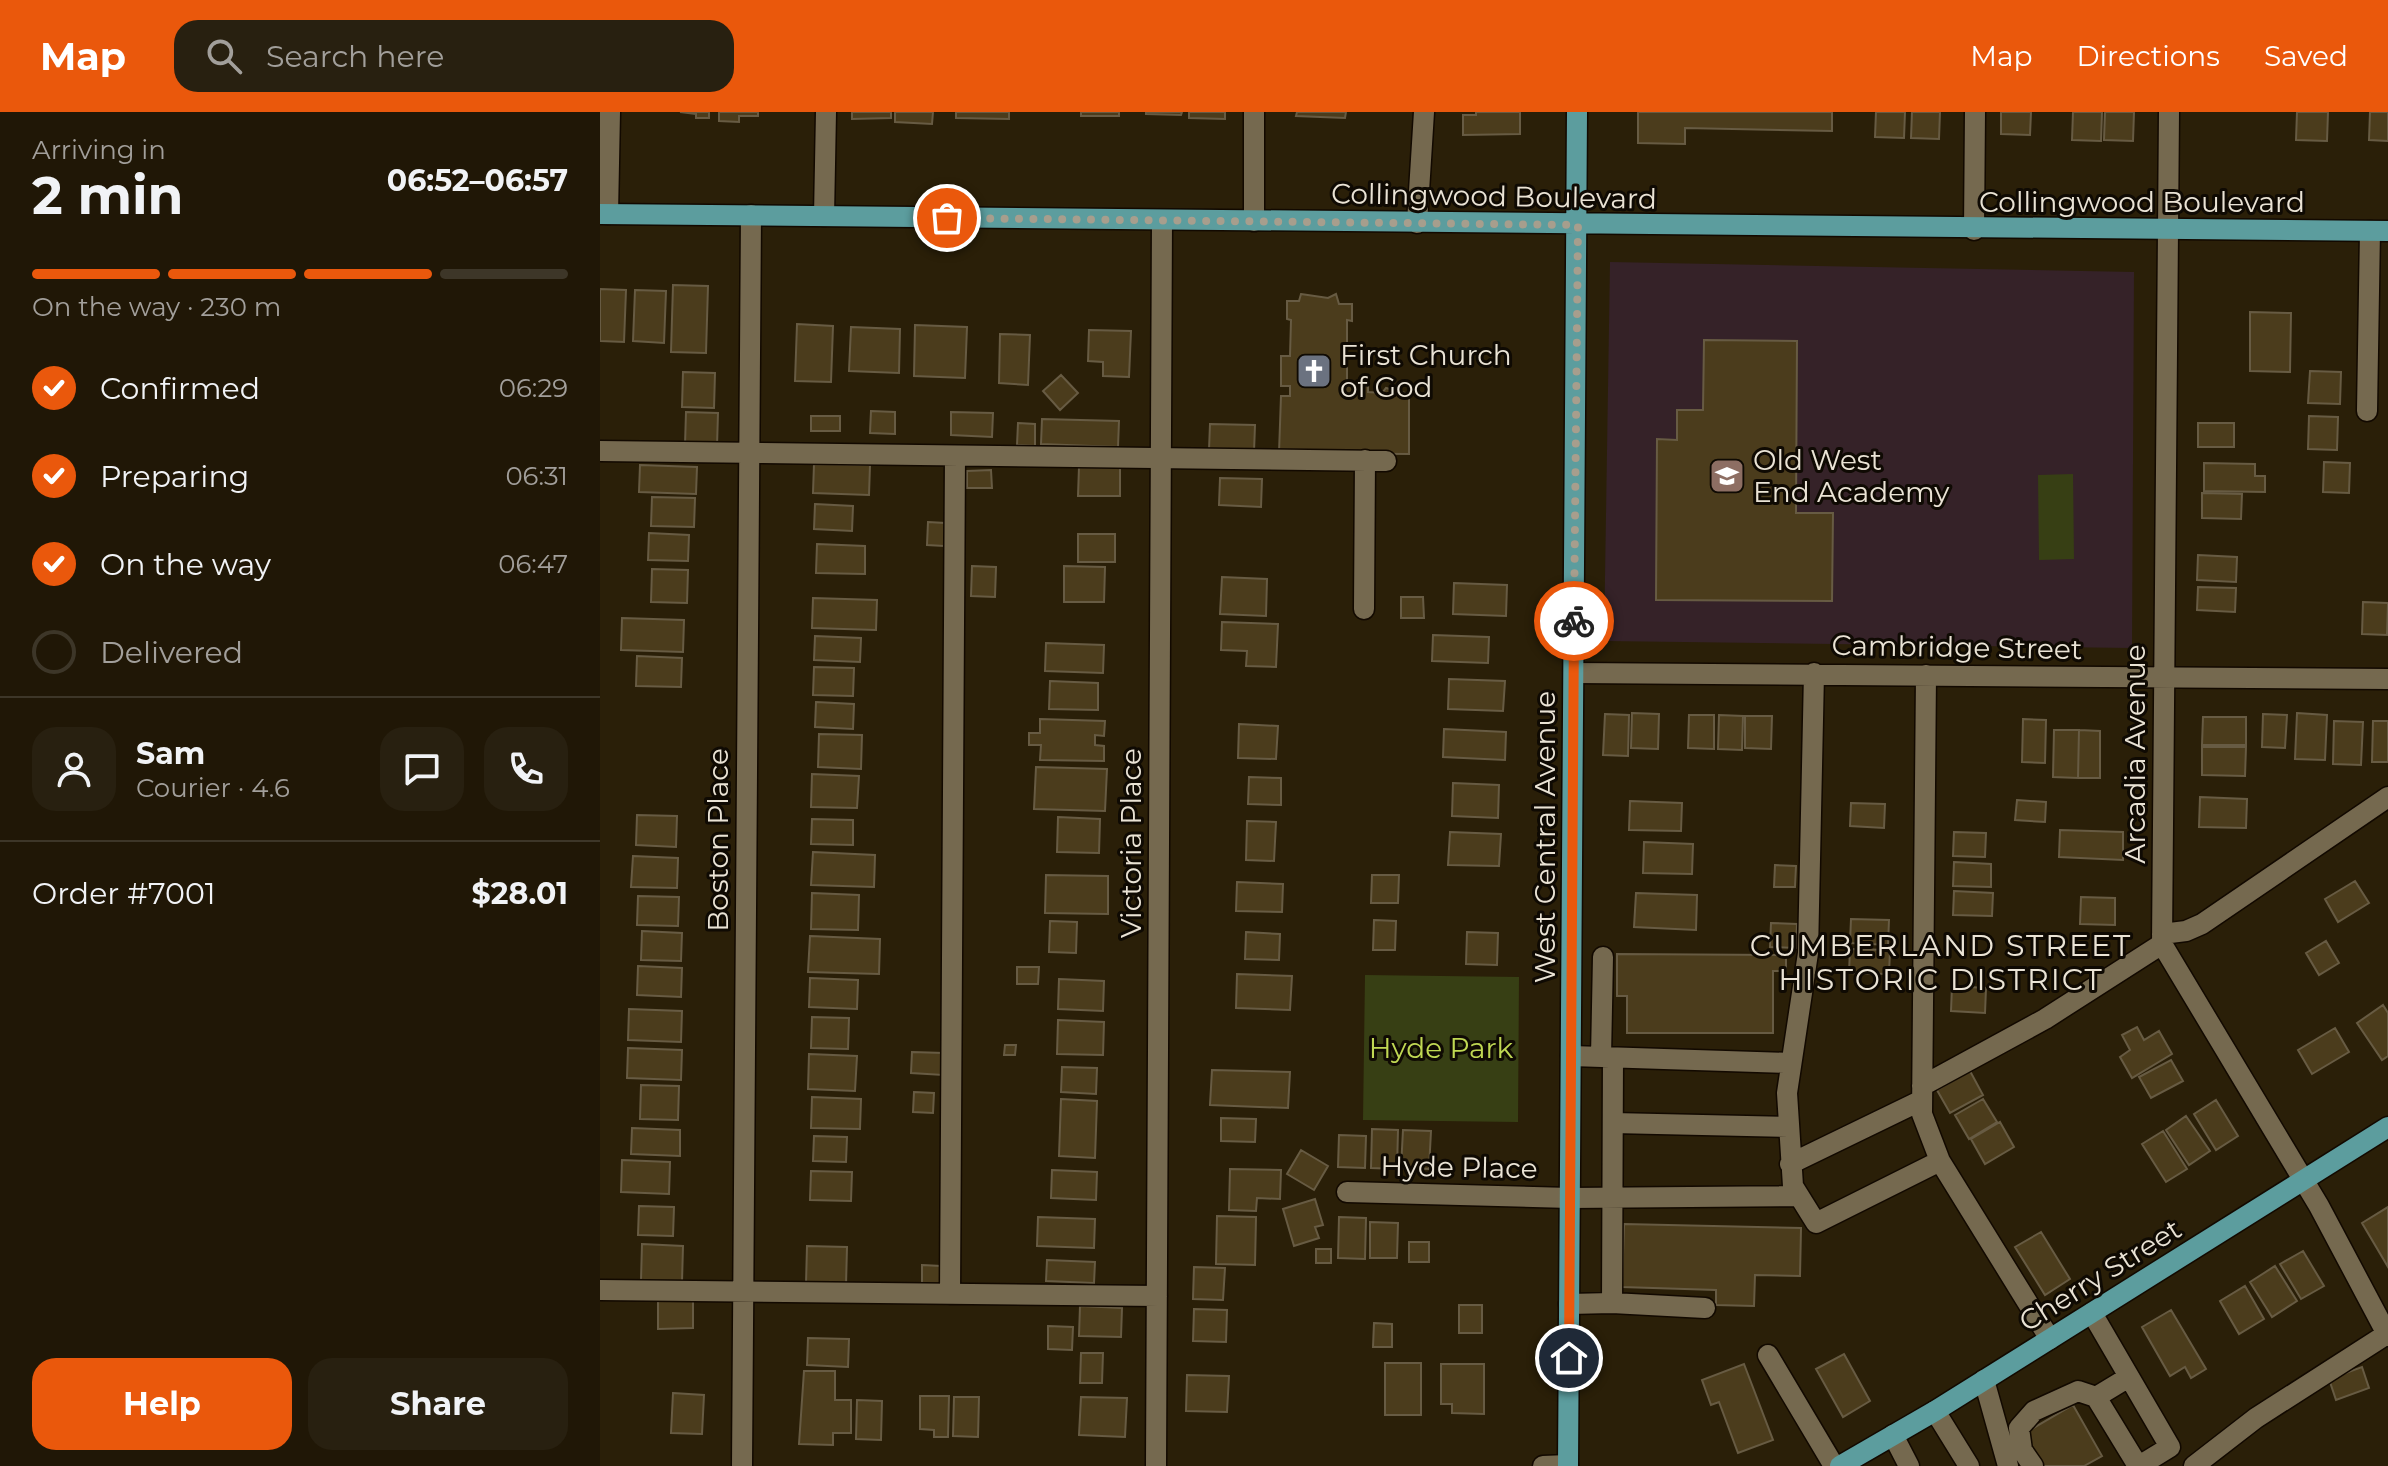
<!DOCTYPE html>
<html lang="en">
<head>
<meta charset="utf-8">
<style>
	body { margin:0; font-family:Montserrat,sans-serif; background:#282010; color:#f1f3f6; height:100vh; display:flex; flex-direction:column; font-size:30px; white-space:nowrap }
	* { box-sizing:border-box; margin:0 }
	p { font-size:26px; color:#a29f9b }
	.icon { flex:none; width:44px; height:44px; fill:none; stroke:currentColor; stroke-width:2; stroke-linecap:round; stroke-linejoin:round }
	.map { position:relative; flex:1; overflow:hidden }
	.side { display:flex; flex-direction:column; background:#201706; width:600px }
	.side>* { flex:none }
	.pin { position:absolute; display:grid; place-items:center; width:68px; height:68px; color:#fff; margin:-34px; border:4px solid #fff; border-radius:50%; box-shadow:0 2px 8px #0007 }
	.courier { position:absolute; display:grid; place-items:center; width:80px; height:80px; margin:-40px; border:6px solid #ea580c; border-radius:50%; background:#fff; color:#222; box-shadow:0 2px 10px #0007 }
	.headline em { font-style:normal; font-weight:700 }
	.headline div { display:flex; flex-direction:column-reverse }
	.headline { display:flex; align-items:center; justify-content:space-between; height:136px; padding:0 32px }
	h1 { font-size:52px; font-weight:700; line-height:60px }
	.bar { display:grid; grid-template-columns:repeat(4,1fr); gap:12px 8px; align-content:center; height:96px; padding:0 32px }
	.bar i { height:10px; border-radius:6px; background:#3d3628 }
	.bar .on { background:#ea580c }
	.bar p { grid-column:span 4 }
	.line { display:flex; align-items:center; gap:20px; padding:0 32px; border-top:2px solid #3d3628 }
	.line div { flex:1 }
	.round { display:grid; place-items:center; flex:none; width:84px; height:84px; border-radius:24px; background:#282010 }
	ol { padding:0 32px; list-style:none }
	li { display:flex; align-items:center; gap:24px; height:88px }
	li p { margin-inline-start:auto }
	li .icon { padding:8px; border-radius:50%; background:#ea580c; color:#fff; stroke-width:4 }
	li:last-child { color:#a29f9b }
	li i { width:44px; height:44px; border:4px solid #3d3628; border-radius:50% }
	.cta { display:flex; gap:16px; margin-top:auto; padding:16px 32px }
	.cta a { flex:1; height:92px; border-radius:24px; background:#ea580c; color:#fff; font-size:32px; font-weight:700; line-height:92px; text-align:center }
	.cta a+a { background:#282010; color:#f1f3f6 }
	header { display:flex; align-items:center; gap:48px; box-sizing:border-box; height:112px; padding:0 40px; background:#ea580c; color:#fff }
	header strong { font-size:38px }
	nav { display:flex; gap:44px; margin-inline-start:auto; font-size:28px }
	.search { width:560px; height:72px; background:#282010; display:flex; align-items:center; gap:20px; box-sizing:border-box; padding:0 28px; border-radius:24px; color:#a29f9b; font-size:30px }
	main { display:flex; flex:1; min-height:0 }
	.map>svg:first-child { display:block }
	.education { fill:#352228 }
	.green { fill:#373f14 }
	.building { fill:#4b3c1c; stroke:#675b43; stroke-width:2 }
	.lines { fill:none; stroke-linecap:round; stroke-linejoin:round }
	.minor-casing { stroke:#120900; stroke-width:23 }
	.major-casing { stroke:#120900; stroke-width:23 }
	.minor { stroke:#75694f; stroke-width:20 }
	.major { stroke:#5c9d9e; stroke-width:20 }
	.done { stroke:#a79e8d; stroke-width:8; stroke-dasharray:0 14.4 }
	.route { stroke:#ea580c; stroke-width:10 }
	.labels { text-anchor:middle; dominant-baseline:central; stroke-width:6; stroke-linejoin:round; paint-order:stroke }
	.street-label { font-size:28px; fill:#eae3d5; stroke:#0f0a03 }
	.poi-label { font-size:28px; fill:#eae3d5; stroke:#0f0a03; text-anchor:start }
	.park-label { font-size:28px; fill:#c0d853; stroke:#0f0a03 }
	.neighbourhood-label { font-size:30px; letter-spacing:2px; fill:#eae3d5; stroke:#0f0a03 }
</style>
</head>
<body>
<header>
<strong>Map</strong>
<div class="search"><svg class="icon" aria-label="search" viewBox="0 0 24 24"><circle cx="10" cy="10" r="6"/><path d="M15 15l6 6"/></svg>Search here</div>
<nav><a>Map</a><a>Directions</a><a>Saved</a></nav>
</header>
<main>
<section class="side">
<div class="headline"><div><h1>2 min</h1><p>Arriving in</p></div><em>06:52–06:57</em></div>
<div class="bar"><i class="on"></i><i class="on"></i><i class="on"></i><i></i><p>On the way · 230 m</p></div>
<ol>
<li><svg class="icon" aria-label="check" viewBox="0 0 24 24"><path d="M5 12l5 5 9-10"/></svg>Confirmed<p>06:29</p></li>
<li><svg class="icon" aria-label="check" viewBox="0 0 24 24"><path d="M5 12l5 5 9-10"/></svg>Preparing<p>06:31</p></li>
<li><svg class="icon" aria-label="check" viewBox="0 0 24 24"><path d="M5 12l5 5 9-10"/></svg>On the way<p>06:47</p></li>
<li><i></i>Delivered</li>
</ol>
<div class="line" style="height:144px"><a class="round"><svg class="icon" aria-label="person" viewBox="0 0 24 24"><circle cx="12" cy="8" r="4"/><path d="M4 21q1-7 8-7t8 7"/></svg></a><div><b>Sam</b><p>Courier · 4.6</p></div><a class="round"><svg class="icon" aria-label="chat" viewBox="0 0 24 24"><path d="M4 5h16v11H9l-5 4z"/></svg></a><a class="round"><svg class="icon" aria-label="phone" viewBox="0 0 24 24"><path d="M5 4h4l2 5-3 2q2 4 5 5l2-3 5 2v4C11 20 4 13 5 4z"/></svg></a></div>
<div class="line" style="height:104px"><div>Order #7001</div><b>$28.01</b></div>
<div class="cta"><a>Help</a><a>Share</a></div>
</section>
<div class="map">
<svg width="1788" height="1354" viewBox="0 0 1788 1354">
	<rect width="100%" height="100%" fill="#2a1f08"/>
	<!-- education -->
	<path class="education" d="M1010 150 1534 160 1532 536 1004 529Z"/>
	<!-- green -->
	<path class="green" d="M1473 362 1474 447 1439 448 1438 363Z
		M765 863 919 865 918 1010 763 1008Z"/>
	<!-- building -->
	<path class="building" d="M80 0H109V6H96V2Z
		M119 0H158V4H139V10L119 9Z
		M252 0H291V6L252 7Z
		M295 0H333L332 12 295 10Z
		M356 0H409V7L356 6Z
		M481 0H519V4H481Z
		M546 0H582L581 3 546 2Z
		M589 0H625V7L589 6Z
		M697 0H746L745 6 696 4Z
		M876 0H920V22L863 23V3H876Z
		M1038 0H1232V19L1085 16V32L1038 31Z
		M1276 0H1305L1304 26 1275 25Z
		M1312 0H1340L1339 27 1311 26Z
		M1401 0H1431L1430 23 1401 22Z
		M1473 0H1502L1501 29 1472 28Z
		M1505 0H1534L1533 29 1504 28Z
		M1697 0H1728L1727 29 1696 28Z
		M1770 0H1788V29L1769 28Z
		M73 173 108 174 106 241 71 240Z
		M0 177 26 178 24 230 0 229Z
		M35 178 66 179 64 231 33 229Z
		M701 182 728 186 736 182 739 192H752V209L747 208V274H768V280L782 281 786 276 809 282V342L679 341 681 284H690V274H681V244H690L691 208 687 207V189H699Z
		M1650 200 1691 201 1690 260 1650 259Z
		M197 212 233 214 231 270 195 269Z
		M315 213 367 215 365 266 314 264Z
		M251 215 300 217 299 261 249 259Z
		M489 218 531 219 529 265 503 264V250L488 249Z
		M400 222 430 223 428 273 399 271Z
		M1104 228 1197 229 1196 401H1233L1232 489 1056 488 1057 327 1077 328V298H1103Z
		M1710 259 1741 260 1740 292 1708 291Z
		M83 260 115 261 114 296 82 295Z
		M461 263 478 281 460 298 443 279Z
		M271 299 295 300V322L270 321Z
		M86 300 118 301 117 334 85 333Z
		M351 300 393 301 392 325 351 323Z
		M211 304H240V319H211Z
		M1709 304 1738 305 1737 338 1708 337Z
		M442 307 519 309 518 335 441 332Z
		M418 311 435 312V334L417 333Z
		M1598 311H1634V335H1598Z
		M610 312 655 313 654 340 609 338Z
		M1724 350 1750 351 1749 381 1723 380Z
		M1604 351 1655 352V364H1665V380L1604 379Z
		M214 352 270 353 269 383 213 381Z
		M40 353 97 355 96 382 39 380Z
		M479 355 520 356V384H478Z
		M391 358 392 376H367V359Z
		M620 366 662 367 661 395 619 393Z
		M1602 381 1642 382 1641 407 1602 406Z
		M52 385 95 386 94 415 51 414Z
		M215 392 253 394 252 419 214 417Z
		M328 410 345 411 344 434 327 433Z
		M49 421 89 423 88 449 48 448Z
		M478 422H515V450H478Z
		M217 432 265 434V462L216 461Z
		M1598 443 1637 445 1636 470 1597 468Z
		M372 454 396 455 395 485 371 484Z
		M464 454 505 455 504 490H464Z
		M52 457 88 458 87 491 51 490Z
		M622 465 667 467 666 504 620 502Z
		M854 471 907 473 906 504 853 502Z
		M1598 475 1636 476 1635 500 1597 498Z
		M801 485H823L824 506H801Z
		M213 486 277 488 276 518 212 516Z
		M1763 490 1788 491 1787 523 1762 522Z
		M22 506 84 508 83 540 21 538Z
		M622 510 678 512 676 555 646 554 647 539 621 538Z
		M833 523 889 525 888 551 832 549Z
		M215 524 261 526 260 550 214 548Z
		M446 531 504 533 503 561 445 559Z
		M37 544 82 546 81 575 36 574Z
		M214 555 254 556 253 584 213 583Z
		M849 567 905 569 903 599 848 597Z
		M450 569 498 571V598L449 597Z
		M216 590 254 592 253 617 215 615Z
		M1032 601 1059 602 1058 637 1031 636Z
		M1697 601 1727 603 1725 648 1695 647Z
		M1005 602 1029 603 1028 644 1003 643Z
		M1663 602 1687 603 1685 636 1662 635Z
		M1089 603H1114V637L1088 636Z
		M1119 603 1143 604 1142 638 1118 637Z
		M1145 604H1172L1171 637 1145 636Z
		M1603 605H1646V633H1602Z
		M440 607 505 609 504 624 495 623V633L504 634V649L440 648 441 633H429V621H440Z
		M1423 607 1446 608 1445 651 1422 650Z
		M1734 609 1763 610 1761 653 1733 652Z
		M1773 609H1788V650H1772Z
		M639 612 678 614 676 647 638 646Z
		M844 617 906 620 905 648 843 645Z
		M1454 618H1479L1478 666 1453 665Z
		M1479 618 1500 619V666H1478Z
		M219 622 262 623 261 657 218 655Z
		M1602 635H1646L1645 664 1602 663Z
		M436 655 507 657 505 699 434 697Z
		M212 662 259 664 257 696 211 695Z
		M649 665 681 666V693L648 692Z
		M853 671 899 673 898 706 852 704Z
		M1600 685 1647 687 1646 716 1599 715Z
		M1417 688 1446 690 1445 710 1415 708Z
		M1030 689 1082 691 1081 719 1029 718Z
		M1251 691 1285 692 1284 716 1250 714Z
		M37 703 77 704 76 735 36 733Z
		M458 705 500 707 499 741 457 740Z
		M212 707 253 708V733L211 732Z
		M647 709 676 710 674 749 646 748Z
		M1460 718 1523 720V748L1459 745Z
		M850 720 901 722 899 754 848 753Z
		M1354 720 1386 721 1385 745 1353 744Z
		M1044 730 1093 732 1092 762 1043 761Z
		M213 740 275 743 274 775 211 773Z
		M33 744 78 746 77 776 31 775Z
		M1354 750 1391 752V775L1353 774Z
		M1175 753 1196 754 1195 775H1174Z
		M446 763 508 764V802L445 801Z
		M772 763H799L798 791H771Z
		M1755 769 1769 791 1738 810 1725 787Z
		M637 770 683 772 682 800 636 799Z
		M1354 779 1393 781 1392 804 1353 803Z
		M212 781 259 783 258 818 211 817Z
		M1036 781 1097 783 1096 818 1034 815Z
		M38 784 79 785 78 814 37 813Z
		M1481 785 1515 786V813L1480 812Z
		M1251 807 1289 808 1288 833 1250 831Z
		M774 808 796 809 795 838H773Z
		M450 809 477 810 476 841 449 840Z
		M1171 811 1197 812 1196 836 1170 835Z
		M42 819 82 821 81 849 41 848Z
		M646 820 680 822 679 848 645 847Z
		M867 820 898 821 897 853 866 852Z
		M210 824 280 827 279 862 208 860Z
		M1726 829 1739 851 1719 863 1706 841Z
		M1250 837 1290 838 1289 862 1249 861Z
		M1017 842 1186 843V859H1173V921H1027V884H1017Z
		M38 854 82 856 81 885 37 883Z
		M417 855H439L438 872H417Z
		M637 862 692 864 690 898 636 896Z
		M210 866 258 868 257 897 209 895Z
		M459 867 504 869 503 899 458 897Z
		M1352 874 1386 876 1385 901 1351 899Z
		M1783 893 1788 901V944L1782 948 1757 911Z
		M29 897 82 899 81 930 28 928Z
		M212 905 249 906 248 937 211 936Z
		M458 908 504 910 503 943 457 942Z
		M1537 915 1544 928 1559 919 1572 942 1532 966 1520 945 1530 938 1522 923Z
		M1735 916 1749 940 1712 962 1698 938Z
		M405 933H416L415 943H404Z
		M28 936 82 938 81 968 27 966Z
		M312 940 344 941 343 963 311 961Z
		M209 942 257 944 255 979 208 977Z
		M1571 948 1583 969 1551 986 1539 965Z
		M462 955 497 956 496 982 461 980Z
		M612 958 690 960 688 996 610 993Z
		M1370 959 1383 983 1350 1001 1337 978Z
		M41 973 79 974 78 1008 40 1007Z
		M314 980 334 981 333 1001 313 1000Z
		M212 985 261 987 260 1017 211 1016Z
		M461 987 497 989 495 1046 459 1044Z
		M1383 987 1397 1010 1369 1027 1355 1003Z
		M1616 988 1638 1024 1616 1038 1594 1002Z
		M1586 1004 1610 1039 1589 1053 1566 1018Z
		M621 1006 656 1007 655 1030 621 1029Z
		M1400 1010 1414 1035 1385 1052 1371 1027Z
		M32 1016 80 1018V1044L31 1042Z
		M772 1017 798 1018 797 1057 771 1056Z
		M803 1018 831 1019 829 1057 801 1056Z
		M1563 1019 1587 1057 1566 1070 1542 1032Z
		M739 1023 766 1024 765 1056 738 1055Z
		M214 1024 247 1025 246 1050 213 1049Z
		M701 1038 728 1054 714 1078 687 1062Z
		M22 1048 70 1050 69 1082 21 1080Z
		M630 1057 681 1058 680 1087 657 1086 656 1099 629 1098Z
		M452 1058 497 1060 496 1088 451 1086Z
		M211 1059 252 1060 251 1089 210 1088Z
		M715 1087 723 1113 715 1115 719 1126 694 1134 683 1097Z
		M39 1094 74 1095 73 1124 38 1123Z
		M1788 1095V1155L1762 1111Z
		M617 1104 656 1105 655 1153 616 1152Z
		M438 1105 495 1107 494 1136 437 1134Z
		M739 1105 766 1106 765 1147 738 1146Z
		M770 1110 798 1111 797 1146H770Z
		M1024 1112 1201 1116 1200 1164 1155 1163 1154 1194 1116 1193V1178L1022 1175Z
		M1441 1120 1470 1167 1445 1183 1415 1135Z
		M809 1130H829V1150H809Z
		M42 1132 83 1134 82 1170 41 1168Z
		M207 1134 247 1135 246 1173 206 1172Z
		M716 1137H731V1151H716Z
		M1703 1139 1724 1174 1701 1187 1680 1152Z
		M447 1148 495 1150 494 1171 446 1169Z
		M322 1153 341 1154V1175L322 1174Z
		M1675 1154 1697 1189 1672 1205 1650 1170Z
		M594 1155 625 1156 623 1188 593 1187Z
		M1645 1174 1664 1207 1639 1222 1620 1189Z
		M58 1187H93V1216L58 1217Z
		M859 1193H882V1221H859Z
		M480 1194 522 1196 521 1225 479 1224Z
		M594 1197 627 1198 626 1230 593 1229Z
		M1571 1198 1606 1257 1591 1266 1585 1255 1570 1264 1542 1215Z
		M774 1211 792 1212V1235H773Z
		M448 1214 473 1215 472 1238 448 1237Z
		M208 1226 249 1227 248 1255 207 1253Z
		M481 1241H503L502 1271H480Z
		M1244 1242 1270 1289 1243 1305 1216 1257Z
		M785 1251H821V1303H785Z
		M841 1252H884V1302L852 1301V1292H841Z
		M1144 1252 1173 1328 1138 1341 1119 1290 1111 1293 1102 1268Z
		M1762 1255 1769 1276 1736 1288 1729 1267Z
		M204 1259H235V1288H251V1321H233V1333L199 1332Z
		M587 1263 629 1264 627 1300 586 1299Z
		M73 1281 104 1283 102 1322 71 1321Z
		M320 1284H349L348 1325H334V1318L320 1317Z
		M354 1285H379L378 1325 353 1324Z
		M481 1285 527 1286 525 1325 479 1323Z
		M257 1288 282 1289 281 1328 256 1327Z
		M1473 1293 1502 1344 1484 1354H1442L1423 1322Z"/>
	<g class="lines">
		<defs>
			<path id="minor" d="M1569 0 1562 832 1719 1094 1788 1224
				M8 102 10 0
				M224 104 226 0
				M654 109V0
				M817 111 824 0
				M1374 118 1375 0
				M1767 299 1770 119
				M0 339 786 349
				M764 497 765 348
				M974 561 1788 567
				M1214 561 1208 841 1187 981 1193 1074 1216 1111 1340 1049
				M1326 563 1322 1002 1340 1049 1450 1227
				M1562 822 1586 819 1602 812 1788 685
				M971 944 1191 951
				M1001 945 1003 845
				M1322 974 1445 907 1562 832
				M1013 1011 1188 1015
				M1190 1052 1322 988
				M747 1080 970 1086 1198 1084
				M0 1178 557 1184
				M350 1182 355 344
				M1012 1191 1105 1196
				M969 1192 1012 1191 1013 946
				M1492 1201 1570 1335 1539 1354
				M1168 1243 1234 1354
				M1529 1265 1496 1285 1538 1354
				M1384 1268 1408 1354
				M1335 1299 1369 1354
				M1293 1323 1309 1354
				M142 1354 151 103
				M556 1354 562 108
				M943 1354 968 1353
				M1433 1354 1422 1338 1419 1316 1434 1299 1478 1279 1496 1285
				M1594 1354 1656 1306 1787 1222"/>
			<path id="major" d="M0 102 1788 119
				M968 1354 977 0
				M1240 1354 1335 1299 1788 1015"/>
		</defs>
		<!-- minor casing -->
		<use href="#minor" class="minor-casing"/>
		<!-- major casing -->
		<use href="#major" class="major-casing"/>
		<!-- minor -->
		<use href="#minor" class="minor"/>
		<!-- major -->
		<use href="#major" class="major"/>
	</g>
	<g class="lines">
		<!-- done -->
		<path class="done" d="M347 106 978 113 974 509"/>
		<!-- route -->
		<path class="route" d="M969 1246 974 509"/>
	</g>
	<!-- icons -->
	<defs>
		<symbol id="church-square" viewBox="-11 -11 22 22"><rect x="-9" y="-9" width="18" height="18" rx="4" fill="#6b7280" stroke="#0f0a03"/><path d="M-1.2-6h2.4v3.5h3.3v2.4h-3.3V6h-2.4V-.1h-3.3v-2.4h3.3Z" fill="#fff"/></symbol>
		<symbol id="school-square" viewBox="-11 -11 22 22"><rect x="-9" y="-9" width="18" height="18" rx="4" fill="#8d6e63" stroke="#0f0a03"/><path d="M0-5L7-2L0 1L-7-2ZM-4 1L0 2.5L4 1V4Q0 6-4 4Z" fill="#fff"/></symbol>
	</defs>
	<g fill-rule="evenodd">
		<use href="#church-square" x="694" y="239" width="40" height="40"/>
		<use href="#school-square" x="1107" y="344" width="40" height="40"/>
	</g>
	<g class="labels">
		<!-- street labels -->
		<g class="street-label">
			<text transform="translate(894 84) rotate(1)">Collingwood Boulevard</text>
			<text x="1542" y="90">Collingwood Boulevard</text>
			<text transform="translate(1357 535) rotate(1)">Cambridge Street</text>
			<text transform="translate(1535 642) rotate(-90)">Arcadia Avenue</text>
			<text transform="translate(945 725) rotate(-90)">West Central Avenue</text>
			<text transform="translate(118 728) rotate(-90)">Boston Place</text>
			<text transform="translate(531 731) rotate(-90)">Victoria Place</text>
			<text transform="translate(859 1055) rotate(1)">Hyde Place</text>
			<text transform="translate(1500 1163) rotate(-32)">Cherry Street</text>
		</g>
		<!-- poi labels -->
		<g class="poi-label">
			<text x="740" y="243">First Church<tspan x="740" dy="32">of God</tspan></text>
			<text x="1153" y="348">Old West<tspan x="1153" dy="32">End Academy</tspan></text>
		</g>
		<!-- park labels -->
		<g class="park-label">
			<text x="841" y="936">Hyde Park</text>
		</g>
		<!-- neighbourhood labels -->
		<g class="neighbourhood-label">
			<text x="1341" y="833">CUMBERLAND STREET<tspan x="1341" dy="34">HISTORIC DISTRICT</tspan></text>
		</g>
	</g>
</svg>
<div class="pin" style="left:347px;top:106px;background:#ea580c"><svg class="icon" aria-label="bag" viewBox="0 0 24 24"><path d="M5 8h14l-1 12H6zM9 8a3 3 0 0 1 6 0"/></svg></div>
<div class="pin" style="left:969px;top:1246px;background:#1f2937"><svg class="icon" aria-label="home" viewBox="0 0 24 24"><path d="M3 11l9-7 9 7M6 9v11h12V9"/></svg></div>
<div class="courier" style="left:974px;top:509px"><svg class="icon" aria-label="bike" viewBox="0 0 24 24"><circle cx="6" cy="16" r="4"/><circle cx="18" cy="16" r="4"/><path d="M6 16l4-8h5l3 8M10 8l3 8H6M13 5h3"/></svg></div>
</div>
</main>
</body>
</html>
